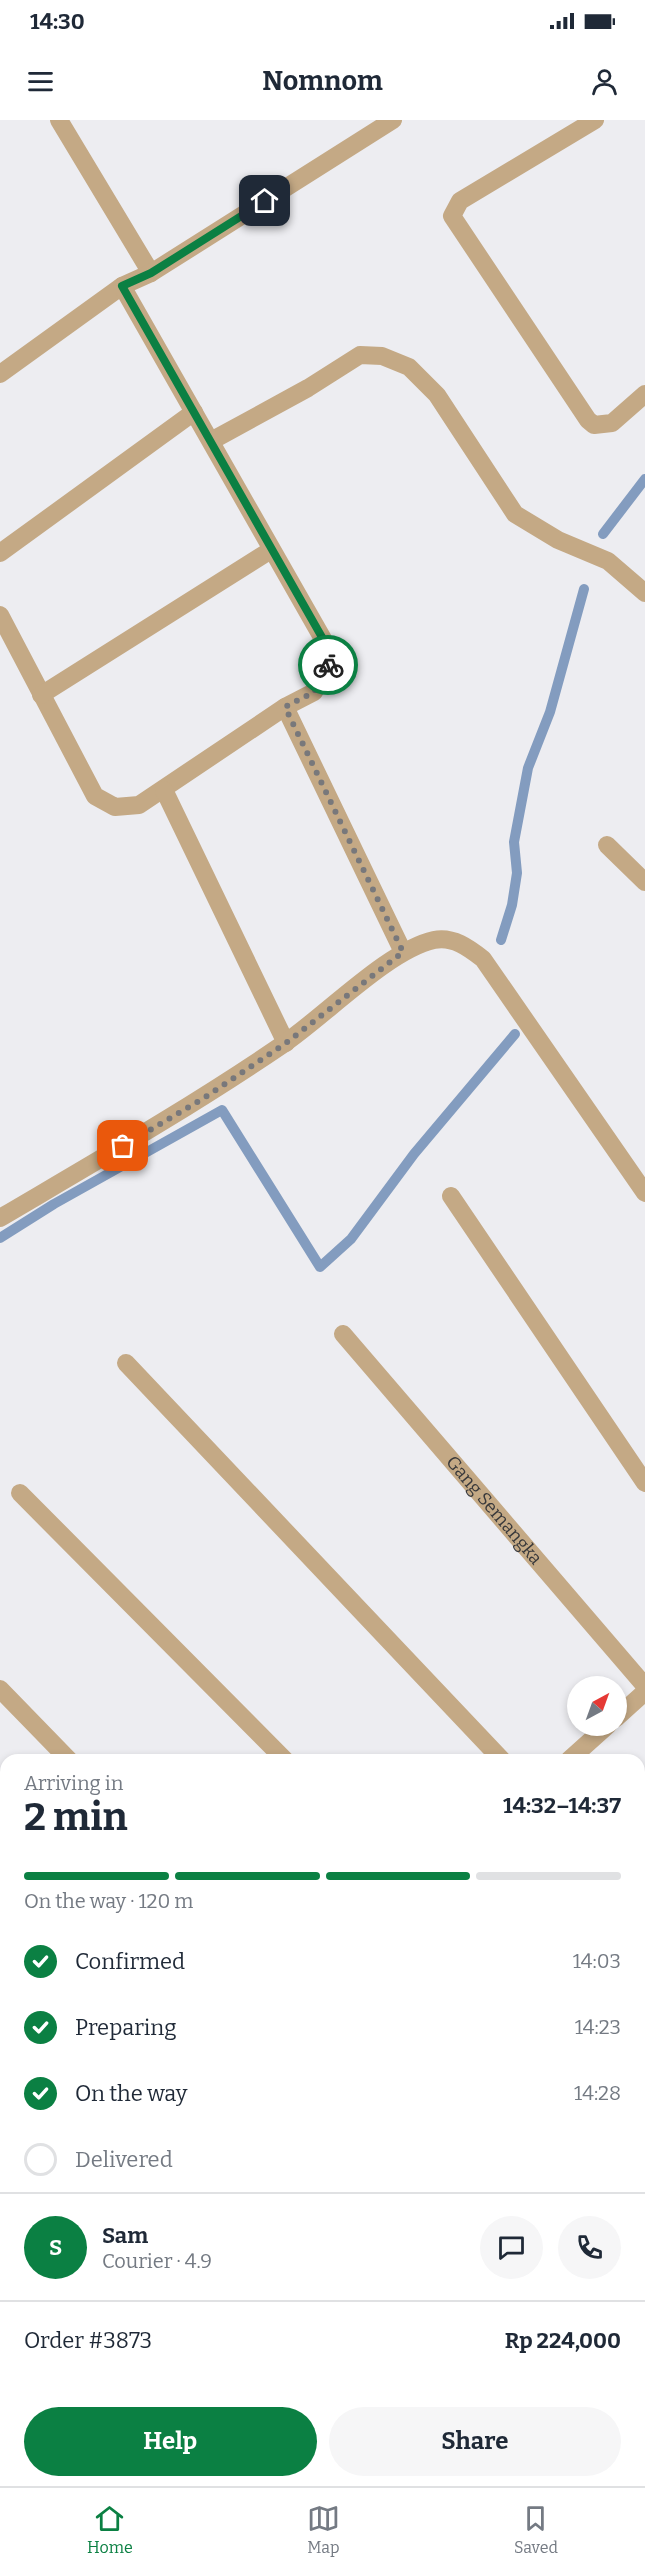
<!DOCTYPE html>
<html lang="en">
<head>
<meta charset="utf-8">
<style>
	body { margin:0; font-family:Bitter,serif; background:#f6f6f7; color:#1f2937; height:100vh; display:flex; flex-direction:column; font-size:22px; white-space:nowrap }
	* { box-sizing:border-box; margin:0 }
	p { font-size:20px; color:#747a83 }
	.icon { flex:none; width:33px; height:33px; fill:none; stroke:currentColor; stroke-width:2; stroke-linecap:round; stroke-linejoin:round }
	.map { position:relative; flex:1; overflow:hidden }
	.drawer { position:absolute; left:0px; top:1634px; width:645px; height:734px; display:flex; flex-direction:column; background:#fff; border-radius:18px 18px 0 0; box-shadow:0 3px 9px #0003 }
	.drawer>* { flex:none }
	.needle { width:39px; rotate:41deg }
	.tools { position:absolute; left:567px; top:1556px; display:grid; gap:12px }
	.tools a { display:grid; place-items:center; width:60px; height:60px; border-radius:50%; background:#fff; box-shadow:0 3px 9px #0003; font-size:30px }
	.pin { position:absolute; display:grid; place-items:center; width:51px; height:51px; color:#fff; margin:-26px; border-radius:12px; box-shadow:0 3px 9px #0006 }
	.courier { position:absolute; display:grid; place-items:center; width:60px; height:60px; margin:-30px; border:4px solid #0b8043; border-radius:50%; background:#fff; color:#222; box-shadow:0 2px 8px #0007 }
	.summary em { font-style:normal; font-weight:700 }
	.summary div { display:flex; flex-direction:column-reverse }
	.summary { display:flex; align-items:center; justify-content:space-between; height:102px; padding:0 24px }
	h1 { font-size:39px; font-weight:700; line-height:45px }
	.bar { display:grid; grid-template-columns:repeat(4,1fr); gap:9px 6px; align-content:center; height:72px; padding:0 24px }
	.bar i { height:8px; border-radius:4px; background:#e0e1e3 }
	.bar .selected { background:#0b8043 }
	.bar p { grid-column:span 4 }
	.line { display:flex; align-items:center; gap:15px; padding:0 24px; border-top:2px solid #e0e1e3 }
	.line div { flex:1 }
	.round { display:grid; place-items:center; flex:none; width:63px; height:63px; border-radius:32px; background:#f6f6f7 }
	ol { padding:0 24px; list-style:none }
	li { display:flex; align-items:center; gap:18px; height:66px }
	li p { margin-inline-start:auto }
	li .icon { padding:6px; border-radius:50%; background:#0b8043; color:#fff; stroke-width:4 }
	li:last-child { color:#747a83 }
	li i { width:33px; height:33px; border:3px solid #e0e1e3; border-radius:50% }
	.primary-button { display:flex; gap:12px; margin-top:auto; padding:12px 24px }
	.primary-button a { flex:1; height:69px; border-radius:36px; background:#0b8043; color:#fff; font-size:24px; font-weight:700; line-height:69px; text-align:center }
	.primary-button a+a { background:#f6f6f7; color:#1f2937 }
	.status { display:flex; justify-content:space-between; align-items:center; height:42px; padding:0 30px; background:#fff; direction:ltr }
	.status svg { height:16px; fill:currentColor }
	header { display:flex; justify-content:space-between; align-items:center; height:78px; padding:0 24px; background:#fff; font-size:27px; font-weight:700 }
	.menu { display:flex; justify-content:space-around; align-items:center; height:84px; border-top:2px solid #e0e1e3; background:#fff; font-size:16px; color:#747a83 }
	.menu a { display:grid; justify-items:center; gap:3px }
	.menu .selected { color:#0b8043 }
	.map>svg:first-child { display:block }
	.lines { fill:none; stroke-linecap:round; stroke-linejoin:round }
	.stream { stroke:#839cbf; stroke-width:10 }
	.street { stroke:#c4a985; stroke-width:18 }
	.done { stroke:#78787b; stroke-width:6; stroke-dasharray:0 10.8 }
	.route { stroke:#0b8043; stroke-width:8 }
	.labels { text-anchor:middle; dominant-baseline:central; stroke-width:5; stroke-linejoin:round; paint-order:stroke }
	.street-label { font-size:18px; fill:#39393b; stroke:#fff }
</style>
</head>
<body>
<div class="status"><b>14:30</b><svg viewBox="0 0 49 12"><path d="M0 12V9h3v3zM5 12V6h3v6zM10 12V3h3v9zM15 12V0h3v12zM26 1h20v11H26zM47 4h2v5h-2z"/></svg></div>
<header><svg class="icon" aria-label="menu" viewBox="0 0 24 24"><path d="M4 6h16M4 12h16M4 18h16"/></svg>Nomnom<svg class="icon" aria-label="person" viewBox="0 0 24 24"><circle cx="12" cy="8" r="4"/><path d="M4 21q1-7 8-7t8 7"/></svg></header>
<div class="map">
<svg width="645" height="2366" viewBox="0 0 645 2366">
	<rect width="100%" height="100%" fill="#ededf1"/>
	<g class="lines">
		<!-- stream -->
		<path class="stream" d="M603 414 645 359
			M501 820 512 785 517 753 514 722 528 648 550 592 584 469
			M0 1118 54 1084 222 990 320 1147 351 1119 414 1034 515 914"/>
		<!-- street -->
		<g class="street">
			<path d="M59 0 151 153"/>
			<path d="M595 0 460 81 452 96 588 300 594 305 612 303 645 274"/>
			<path d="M0 254 122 166 151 153 393 0"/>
			<path d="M211 321 308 268 360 235 382 236 409 247 437 275 515 394 558 420 608 441 645 473"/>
			<path d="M0 433 194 292"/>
			<path d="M0 495 95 676 115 687 139 685 285 587 314 572 328 546 323 519 122 166"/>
			<path d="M41 575 271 430"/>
			<path d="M285 587 403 832"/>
			<path d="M164 670 286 923"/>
			<path d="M607 725 645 762"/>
			<path d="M451 1076 645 1363"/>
			<path d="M0 1098C95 1042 191 987 282 925 324 897 388 830 434 820 453 816 469 828 483 839L645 1073"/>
			<path id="s1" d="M343 1214 645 1566"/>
			<path d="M126 1243 502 1640"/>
			<path d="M20 1373 285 1640"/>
			<path d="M0 1569 69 1640"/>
			<path d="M616 1598 645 1572"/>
			<path d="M569 1640 608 1605"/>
			<path d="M0 1779 6 1785"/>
			<path d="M639 1860 645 1871"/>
			<path d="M0 1991 6 1997"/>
			<path d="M0 2073 6 2069"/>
			<path d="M639 2211 645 2222"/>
			<path d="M201 2361 204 2366"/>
			<path d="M387 2361 390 2366"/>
			<path d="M557 2361 560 2366"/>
		</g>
	</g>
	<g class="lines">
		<!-- done -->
		<path class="done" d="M123 1026 204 978 286 923 403 832 285 587 314 572 328 545"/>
		<!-- route -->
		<path class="route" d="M265 81 151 153 122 166 323 519 328 545"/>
	</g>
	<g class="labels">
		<!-- street labels -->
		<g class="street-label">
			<text stroke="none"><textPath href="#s1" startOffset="232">Gang Semangka</textPath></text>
		</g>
	</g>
</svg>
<div class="tools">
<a><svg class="needle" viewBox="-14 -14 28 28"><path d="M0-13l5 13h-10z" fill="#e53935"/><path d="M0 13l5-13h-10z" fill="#747a83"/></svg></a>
</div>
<div class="pin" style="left:123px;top:1026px;background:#ea580c"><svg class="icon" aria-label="bag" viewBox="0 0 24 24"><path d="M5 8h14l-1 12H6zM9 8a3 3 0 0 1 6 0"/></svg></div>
<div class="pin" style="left:265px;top:81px;background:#1f2937"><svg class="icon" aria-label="home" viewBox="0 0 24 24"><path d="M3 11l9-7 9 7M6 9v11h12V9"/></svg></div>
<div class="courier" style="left:328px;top:545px"><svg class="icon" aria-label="bike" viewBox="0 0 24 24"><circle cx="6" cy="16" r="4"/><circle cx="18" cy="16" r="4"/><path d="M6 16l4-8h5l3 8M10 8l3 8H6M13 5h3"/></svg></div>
<section class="drawer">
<div class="summary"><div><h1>2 min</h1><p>Arriving in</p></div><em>14:32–14:37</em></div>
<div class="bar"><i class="selected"></i><i class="selected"></i><i class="selected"></i><i></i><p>On the way · 120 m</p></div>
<ol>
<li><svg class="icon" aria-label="check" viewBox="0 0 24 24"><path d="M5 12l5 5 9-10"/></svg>Confirmed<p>14:03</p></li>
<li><svg class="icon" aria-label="check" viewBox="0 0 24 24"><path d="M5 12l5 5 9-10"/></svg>Preparing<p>14:23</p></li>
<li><svg class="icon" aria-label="check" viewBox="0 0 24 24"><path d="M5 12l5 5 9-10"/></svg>On the way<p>14:28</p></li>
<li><i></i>Delivered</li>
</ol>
<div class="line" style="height:108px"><b class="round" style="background:#0b8043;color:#fff">S</b><div><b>Sam</b><p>Courier · 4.9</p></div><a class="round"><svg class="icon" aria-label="chat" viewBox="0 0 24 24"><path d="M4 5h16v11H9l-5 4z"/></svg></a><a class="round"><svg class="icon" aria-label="phone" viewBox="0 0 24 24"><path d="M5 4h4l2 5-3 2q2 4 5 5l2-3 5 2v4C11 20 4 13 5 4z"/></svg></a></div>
<div class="line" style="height:78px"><div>Order #3873</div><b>Rp 224,000</b></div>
<div class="primary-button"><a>Help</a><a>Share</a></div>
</section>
</div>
<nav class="menu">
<a class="selected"><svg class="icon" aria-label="home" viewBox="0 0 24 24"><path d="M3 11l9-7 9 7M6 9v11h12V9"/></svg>Home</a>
<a><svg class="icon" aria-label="map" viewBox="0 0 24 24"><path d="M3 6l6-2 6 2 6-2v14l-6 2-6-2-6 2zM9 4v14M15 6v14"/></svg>Map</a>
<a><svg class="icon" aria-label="saved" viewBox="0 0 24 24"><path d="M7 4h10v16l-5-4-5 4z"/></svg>Saved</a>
</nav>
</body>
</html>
